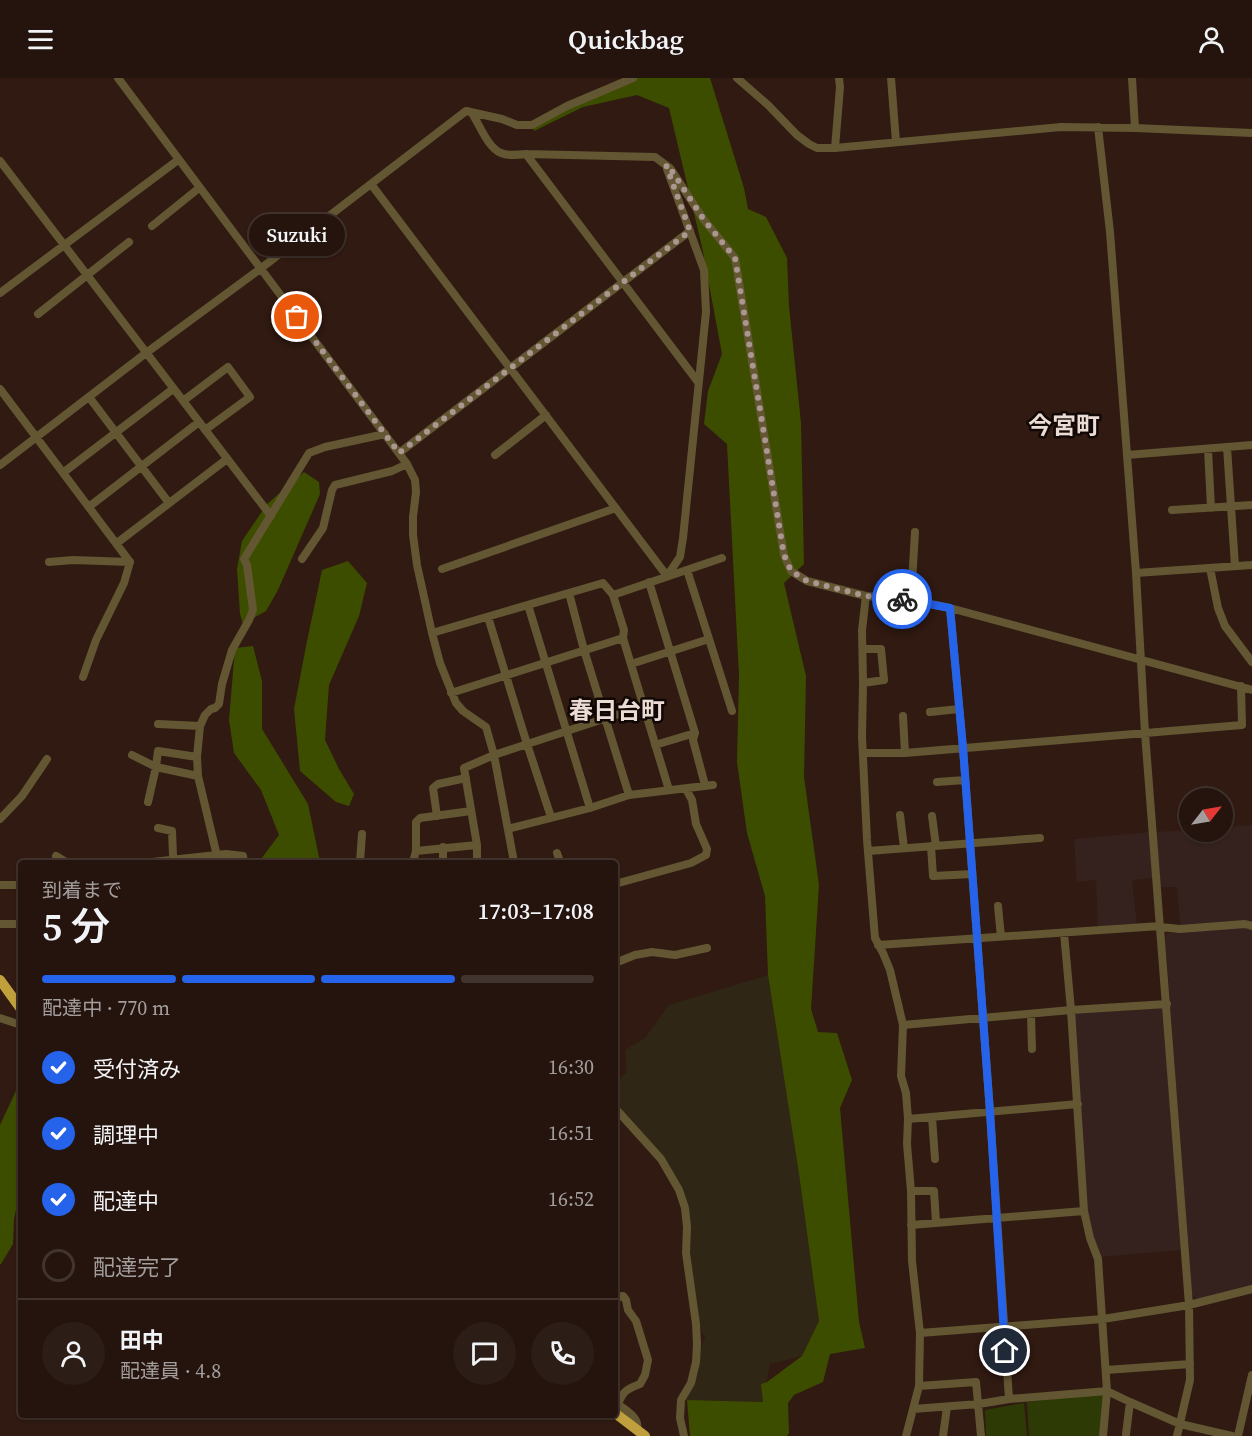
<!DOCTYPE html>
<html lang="ja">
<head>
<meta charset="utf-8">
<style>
	body { margin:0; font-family:"Source Serif 4","Noto Sans JP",serif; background:#2c1d16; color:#f1f3f6; height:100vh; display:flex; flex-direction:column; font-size:22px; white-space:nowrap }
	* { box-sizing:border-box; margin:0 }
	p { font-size:20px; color:#a39e9d }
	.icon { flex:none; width:33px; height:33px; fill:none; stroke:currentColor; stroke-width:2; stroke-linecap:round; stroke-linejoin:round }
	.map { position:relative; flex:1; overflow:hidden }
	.panel { position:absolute; left:18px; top:782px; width:600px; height:558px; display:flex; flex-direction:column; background:#24140d; border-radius:6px; box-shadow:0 2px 4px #0004,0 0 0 2px #41332e }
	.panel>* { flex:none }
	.needle { width:39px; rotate:59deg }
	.controls { position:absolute; left:1179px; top:710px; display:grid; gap:12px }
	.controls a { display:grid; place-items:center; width:54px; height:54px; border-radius:50%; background:#24140d; box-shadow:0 2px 4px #0004,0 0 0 2px #41332e; font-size:30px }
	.pin { position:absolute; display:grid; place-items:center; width:51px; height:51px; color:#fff; margin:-26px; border:3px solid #fff; border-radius:50%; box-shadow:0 2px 6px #0007 }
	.courier { position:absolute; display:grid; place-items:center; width:60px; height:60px; margin:-30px; border:4px solid #2563eb; border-radius:50%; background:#fff; color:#222; box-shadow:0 2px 8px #0007 }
	.bubble { position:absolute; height:42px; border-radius:21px; background:#24140d; box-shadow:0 2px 4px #0004,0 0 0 2px #41332e; font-size:20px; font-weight:600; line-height:42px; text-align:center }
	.overview em { font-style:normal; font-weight:600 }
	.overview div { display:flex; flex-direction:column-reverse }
	.overview { display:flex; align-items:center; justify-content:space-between; height:102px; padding:0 24px }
	h1 { font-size:39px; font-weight:600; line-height:45px }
	.bar { display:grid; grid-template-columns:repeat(4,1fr); gap:9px 6px; align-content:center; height:72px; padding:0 24px }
	.bar i { height:8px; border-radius:4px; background:#41332e }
	.bar .active { background:#2563eb }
	.bar p { grid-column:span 4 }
	.line { display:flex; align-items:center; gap:15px; padding:0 24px; border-top:2px solid #41332e }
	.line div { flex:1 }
	.round { display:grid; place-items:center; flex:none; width:63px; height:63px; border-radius:32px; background:#2c1d16 }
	ol { padding:0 24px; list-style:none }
	li { display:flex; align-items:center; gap:18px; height:66px }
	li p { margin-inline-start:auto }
	li .icon { padding:6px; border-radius:50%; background:#2563eb; color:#fff; stroke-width:4 }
	li:last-child { color:#a39e9d }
	li i { width:33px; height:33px; border:3px solid #41332e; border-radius:50% }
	header { display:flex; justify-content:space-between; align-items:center; height:78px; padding:0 24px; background:#24140d; font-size:27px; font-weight:600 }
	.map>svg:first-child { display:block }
	.industrial { fill:#35221e }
	.education { fill:#2f2616 }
	.green { fill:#2e3a06 }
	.forest { fill:#3d4d00 }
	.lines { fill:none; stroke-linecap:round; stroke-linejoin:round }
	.minor { stroke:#635632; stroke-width:8 }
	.highway { stroke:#c0a03d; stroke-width:10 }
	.done { stroke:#aa9790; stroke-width:6; stroke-dasharray:0 10.8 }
	.route { stroke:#2563eb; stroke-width:8 }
	.labels { text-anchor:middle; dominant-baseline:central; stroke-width:5; stroke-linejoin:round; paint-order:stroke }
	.quarter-label { font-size:24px; font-weight:bold; fill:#ebdbd5; stroke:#110805 }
</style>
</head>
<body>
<header><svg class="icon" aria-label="menu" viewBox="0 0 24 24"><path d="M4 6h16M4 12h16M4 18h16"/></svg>Quickbag<svg class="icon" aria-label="person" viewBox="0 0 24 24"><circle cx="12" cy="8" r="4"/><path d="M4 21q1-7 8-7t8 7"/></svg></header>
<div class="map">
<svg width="1252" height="1358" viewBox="0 0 1252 1358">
	<rect width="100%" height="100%" fill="#301a11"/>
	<!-- industrial -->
	<path class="industrial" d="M1252 747V1207L1198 1221 1192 1217 1165 858 1168 855H1178L1180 847 1177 809H1160L1156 754 1189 752 1190 753H1222L1223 749Z
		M1150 754 1153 800 1132 802 1137 847 1098 850 1096 802 1077 804 1074 761Z
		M1164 928 1181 1172 1100 1179 1088 1144 1074 935Z"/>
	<!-- education -->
	<path class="education" d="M768 897 799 1096 819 1243 802 1278 770 1286 763 1324 685 1322 698 1296 700 1273 705 1259 701 1254 690 1182 689 1139 659 1074 615 1023V1005L627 994 625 972 645 960 669 927Z"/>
	<!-- green -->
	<path class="green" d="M1100 1316 1104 1319 1100 1358H1029L1027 1324Z
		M1024 1325 1027 1358H986L985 1332Z"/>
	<!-- forest -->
	<path class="forest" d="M637 0H710L744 110 748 131 766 139 787 180 789 228 801 345 804 486 784 505 806 598 804 699 819 807 811 931 818 954 837 955 852 1002 840 1030 859 1244 865 1270 830 1276 823 1304 794 1317 788 1325 789 1355 787 1358H690L687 1322 763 1324 761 1306 767 1304 802 1278 819 1243 799 1096 768 897 765 818 747 755 737 684 739 598 727 366 704 346 708 313 722 276 702 169 669 30 637 17 583 29 534 53 532 47 589 19Z
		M304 394 319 404 320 416 278 512 266 533 243 546 240 536 237 491 242 463 267 426Z
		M348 483 367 505 359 538 329 607 325 662 339 691 354 716 349 728 336 724 300 693 294 631 306 568 322 492Z
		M253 568 262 603V651L308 726 320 784H261V781L279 757 261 712 234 675 229 642 235 570Z
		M21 1002V1109L14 1141 13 1166 1 1186H0V1047Z"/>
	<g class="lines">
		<!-- minor -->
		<path class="minor" d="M118 0 407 386 415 402 416 414 413 439V457L417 487 432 555 440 585 456 625 463 633 486 649 494 677 514 784
			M737 0 768 27 797 57 809 66 817 70H835L1061 49 1135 50 1252 55
			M891 0 896 64
			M1132 0 1135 50
			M472 35C479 46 488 70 501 75 508 78 517 77 526 76L655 79 670 90 704 142 735 180 784 477 791 493 807 503 866 518 911 522 950 530 1252 612
			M1098 49 1110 154 1127 377 1136 495 1145 655 1189 1227 1190 1302 1177 1358
			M835 70 840 9 839 0
			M526 76 698 304
			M0 83 271 438
			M371 106 667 498 680 479 683 460 706 234 704 192 667 91
			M152 148 199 110
			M0 215 178 82
			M38 236 129 164
			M0 311 130 484
			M89 319 169 425
			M183 323 228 289 250 319 205 352
			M1227 369 1235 488
			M1208 371 1211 430
			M399 375 690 153
			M495 377 546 337
			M1127 377 1252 367
			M0 387 146 275 260 191 466 33 502 41 517 47H532L567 28 633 0
			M64 394 173 311
			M90 428 199 344
			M1172 432 1252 427
			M117 465 227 381
			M302 481 323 450 332 412 335 407 392 393 407 386
			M49 484 73 482 130 484
			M1210 490 1218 530 1225 548 1252 584
			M442 491 616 430
			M687 492 732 633
			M1136 495 1252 487
			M649 504 695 655 693 662 705 707
			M569 515 584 572 629 717
			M613 517 722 480
			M866 518 862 552 863 605 862 659 867 762 875 860 883 875 890 892 903 947 901 998 906 1015 908 1041 907 1066 911 1113 912 1183 920 1255 919 1308 906 1358
			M911 522 915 454
			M528 527 590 730
			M950 530 963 670 990 1034 1009 1321
			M488 539 527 666 551 739
			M432 555 603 505 613 517 624 552 623 560 669 712
			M863 571H881L884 602 863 605
			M631 586 709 561
			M83 599 96 562 124 505 130 484
			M451 615 623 560
			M930 634 959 631
			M903 638 905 675
			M158 646 200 648
			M655 667 695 655
			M863 675H905L1242 647 1241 608
			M132 677 156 689 198 698
			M937 704 965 702
			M148 724 156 689 158 673 197 679
			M900 737 904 770
			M437 738 433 710 438 706 466 700
			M932 738 936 768
			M0 741 22 718 47 681
			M158 750 172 753 173 777 175 784
			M508 751 590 730 629 717 713 707
			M931 768 933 798 972 796
			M443 769V784
			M416 773 477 767
			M868 773 1040 760
			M557 775 560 784
			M56 778 66 784
			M217 778 198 698 197 679 200 648 205 637 211 631 215 630 219 626 222 606 232 572 249 542 253 532 247 487 244 481 309 375 325 369 385 356
			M152 784 226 776 243 778 244 784
			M360 784 362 756
			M413 784 416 773V744L420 740 471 733
			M477 784V767L464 690 494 677 643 628
			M615 806 691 785 706 777 707 771 696 746 692 722 686 711
			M0 807H21
			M998 828 1001 859
			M0 846H21
			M1160 849 1180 851 1245 846 1252 848
			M1064 855 1071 932 1084 1133 1090 1160 1098 1181 1107 1313 1103 1358
			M878 867 1160 848
			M615 885 635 877 652 874 675 877 707 870
			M1031 936 1032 971
			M0 940 21 947
			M903 947 1071 932 1167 926
			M615 1030 661 1081 679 1112 685 1130 687 1149 686 1175 696 1246 697 1266 696 1284 691 1305 681 1322 680 1340 684 1358
			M932 1039 935 1081
			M908 1041 1078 1026
			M911 1113H934L936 1145
			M911 1147 1084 1133
			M615 1219 623 1218 626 1222 628 1232 636 1243 648 1282 645 1297 640 1306C627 1311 623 1313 618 1326
			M920 1255 1103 1241 1189 1227 1252 1211
			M1106 1292 1190 1286
			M919 1308 976 1304 981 1358
			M615 1324C624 1331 640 1339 637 1351
			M913 1331 979 1326 1009 1321 1107 1313 1130 1324 1180 1346 1232 1358
			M1126 1356 1130 1324
			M943 1358 947 1329
			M1238 1358 1252 1297"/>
		<!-- highway -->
		<path class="highway" d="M0 902 21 931
			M615 1335 645 1358"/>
	</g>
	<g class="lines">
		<!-- done -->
		<path class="done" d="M297 239 399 375 690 153 666 87 670 90 704 142 735 180 784 477 791 493 807 503 866 518 902 521"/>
		<!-- route -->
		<path class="route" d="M902 521 950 530 963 670 990 1034 1005 1273"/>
	</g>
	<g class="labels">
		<!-- quarter labels -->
		<g class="quarter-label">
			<text x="1064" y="347">今宮町</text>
			<text x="617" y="632">春日台町</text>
		</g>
	</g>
</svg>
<div class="controls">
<a><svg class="needle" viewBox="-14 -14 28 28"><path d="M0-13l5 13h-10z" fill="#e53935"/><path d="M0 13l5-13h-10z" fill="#a39e9d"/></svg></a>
</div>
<div class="pin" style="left:297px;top:239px;background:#ea580c"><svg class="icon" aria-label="bag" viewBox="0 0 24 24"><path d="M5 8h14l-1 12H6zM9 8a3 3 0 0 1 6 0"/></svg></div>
<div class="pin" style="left:1005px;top:1273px;background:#1f2937"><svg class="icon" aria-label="home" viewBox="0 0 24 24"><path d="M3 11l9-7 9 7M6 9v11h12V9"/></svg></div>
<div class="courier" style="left:902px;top:521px"><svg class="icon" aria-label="bike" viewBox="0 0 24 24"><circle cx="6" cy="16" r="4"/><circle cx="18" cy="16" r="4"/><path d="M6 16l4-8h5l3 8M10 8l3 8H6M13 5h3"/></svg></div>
<div class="bubble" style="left:249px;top:136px;width:96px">Suzuki</div>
<section class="panel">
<div class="overview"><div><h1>5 分</h1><p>到着まで</p></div><em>17:03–17:08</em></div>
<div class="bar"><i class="active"></i><i class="active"></i><i class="active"></i><i></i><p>配達中 · 770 m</p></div>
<ol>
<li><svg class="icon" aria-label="check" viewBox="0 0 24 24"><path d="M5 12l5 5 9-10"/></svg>受付済み<p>16:30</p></li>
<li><svg class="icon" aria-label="check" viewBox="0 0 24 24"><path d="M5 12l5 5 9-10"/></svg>調理中<p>16:51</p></li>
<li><svg class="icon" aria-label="check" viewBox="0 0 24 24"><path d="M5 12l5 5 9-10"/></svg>配達中<p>16:52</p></li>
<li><i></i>配達完了</li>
</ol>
<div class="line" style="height:108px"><a class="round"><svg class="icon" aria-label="person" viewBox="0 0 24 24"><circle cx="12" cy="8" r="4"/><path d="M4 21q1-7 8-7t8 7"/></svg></a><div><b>田中</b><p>配達員 · 4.8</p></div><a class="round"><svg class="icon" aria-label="chat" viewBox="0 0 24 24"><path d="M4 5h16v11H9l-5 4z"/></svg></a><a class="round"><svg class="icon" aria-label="phone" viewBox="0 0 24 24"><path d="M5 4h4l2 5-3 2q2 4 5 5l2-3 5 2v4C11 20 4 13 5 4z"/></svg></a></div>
</section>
</div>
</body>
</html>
